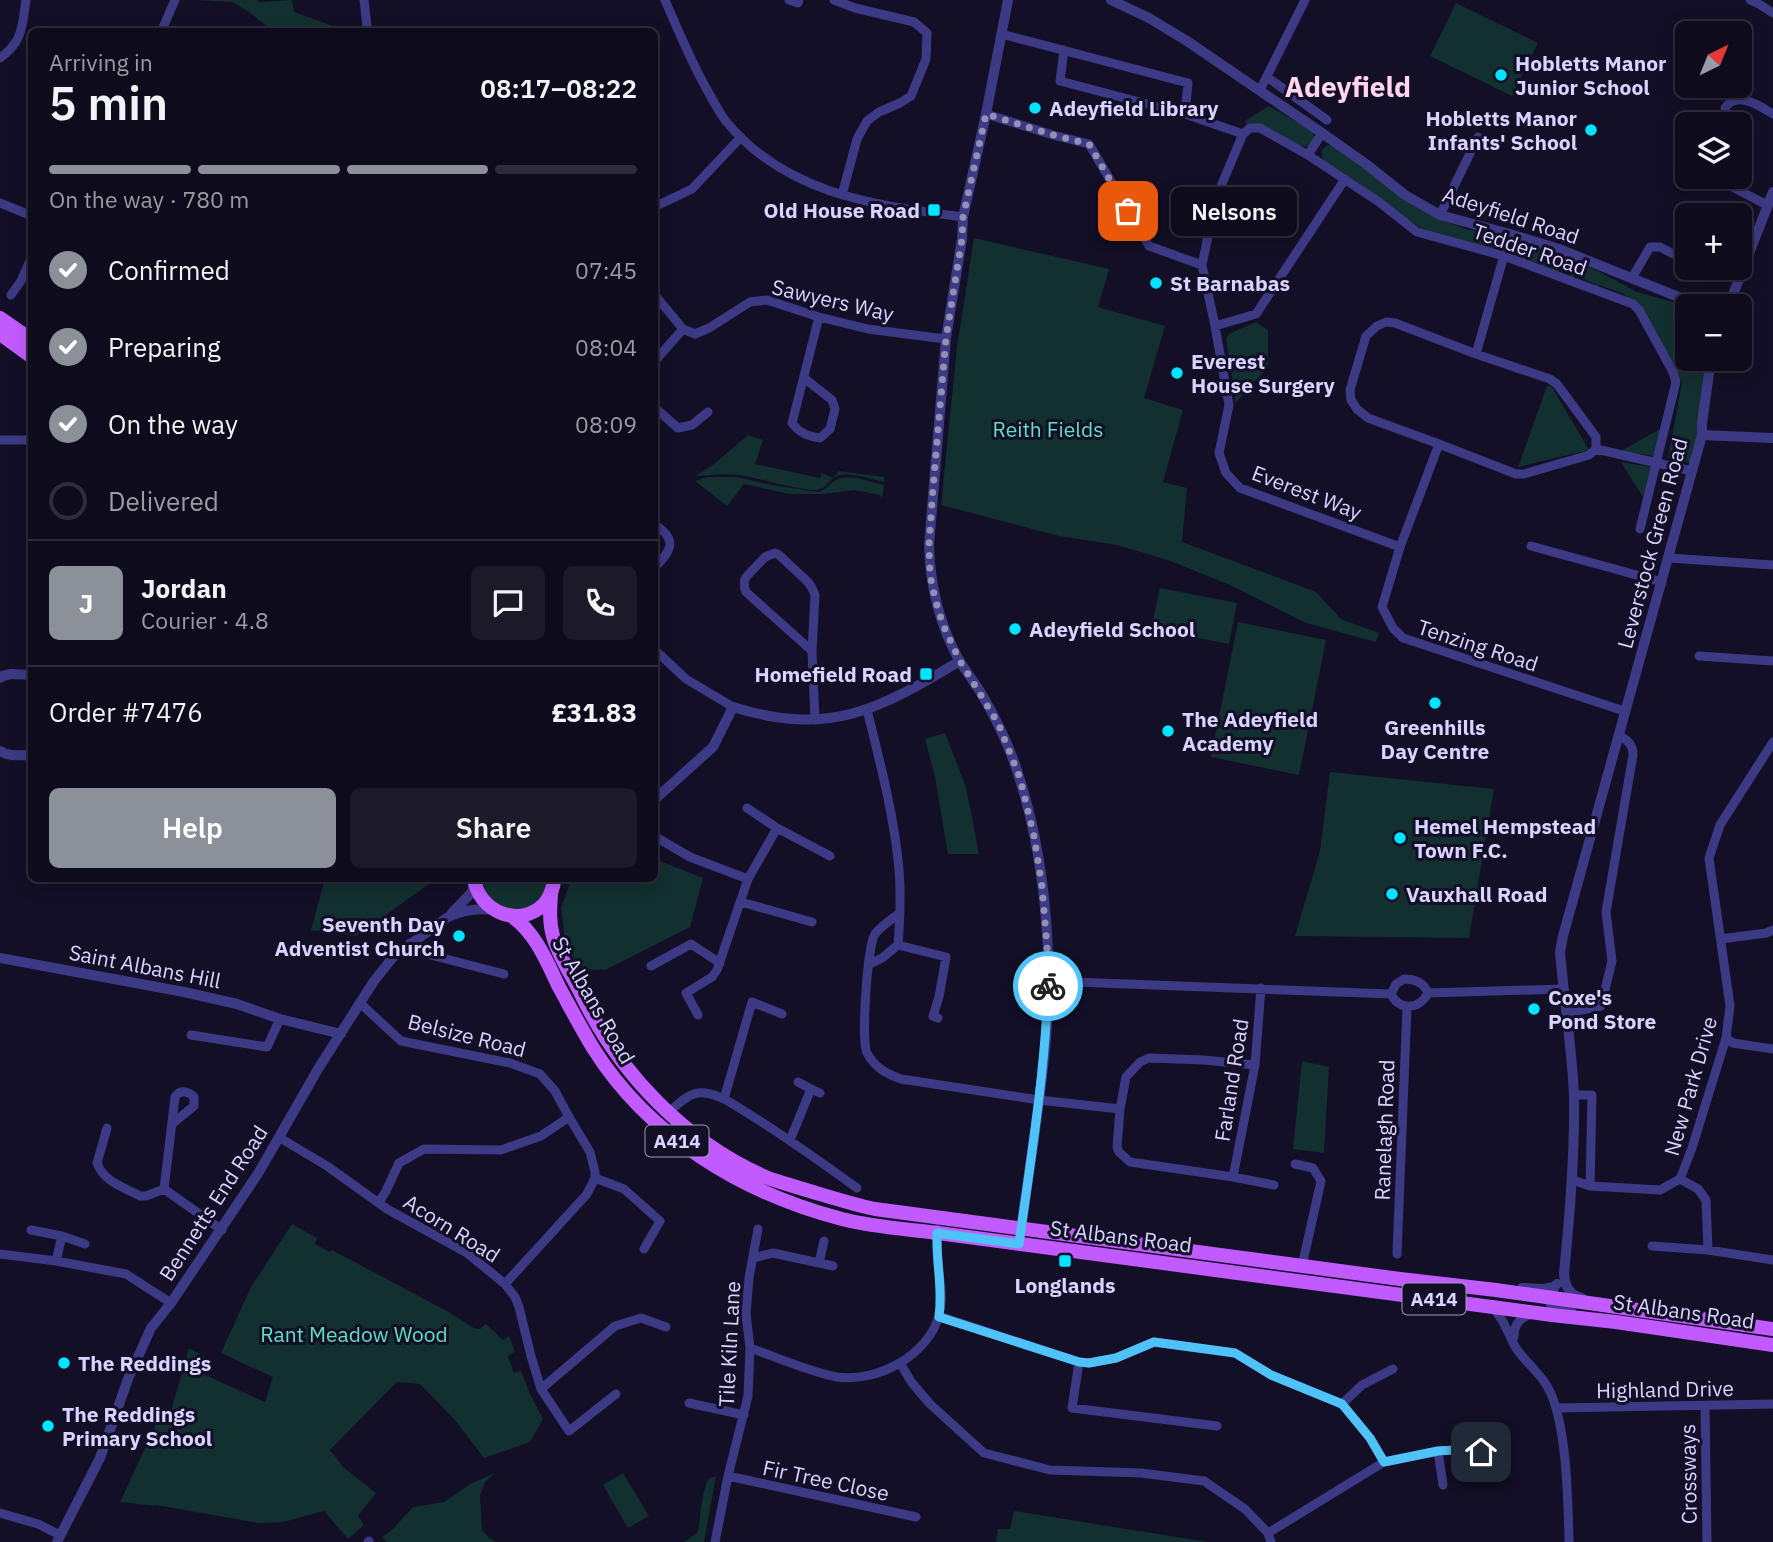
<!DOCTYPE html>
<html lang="en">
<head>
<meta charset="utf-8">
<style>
	body { margin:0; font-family:"IBM Plex Sans",sans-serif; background:#1c1929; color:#f1f3f6; height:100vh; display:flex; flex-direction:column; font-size:26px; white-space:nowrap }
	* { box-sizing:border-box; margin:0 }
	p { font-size:23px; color:#9b9ba3 }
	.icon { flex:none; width:38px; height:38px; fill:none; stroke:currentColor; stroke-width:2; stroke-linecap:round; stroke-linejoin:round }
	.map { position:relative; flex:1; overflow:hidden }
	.details { position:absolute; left:28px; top:28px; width:630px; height:854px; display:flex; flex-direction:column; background:#0e0b1c; border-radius:10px; box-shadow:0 4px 18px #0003,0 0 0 2px #2e2b3b }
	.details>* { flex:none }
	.needle { width:46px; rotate:43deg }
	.buttons { position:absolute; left:1675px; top:21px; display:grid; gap:14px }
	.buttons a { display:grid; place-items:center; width:77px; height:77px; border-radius:10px; background:#0e0b1c; box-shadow:0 4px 18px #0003,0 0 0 2px #2e2b3b; font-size:35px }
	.pin { position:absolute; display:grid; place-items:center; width:60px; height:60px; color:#fff; margin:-30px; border-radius:14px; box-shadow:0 4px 10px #0006 }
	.courier { position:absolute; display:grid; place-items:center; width:70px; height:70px; margin:-35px; border:5px solid #4fc3f7; border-radius:50%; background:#fff; color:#222; box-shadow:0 2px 9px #0007 }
	.bubble { position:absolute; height:49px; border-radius:10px; background:#0e0b1c; box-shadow:0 4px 18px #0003,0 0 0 2px #2e2b3b; font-size:23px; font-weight:600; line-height:49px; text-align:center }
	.headline em { font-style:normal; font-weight:600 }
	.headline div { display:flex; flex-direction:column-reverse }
	.headline { display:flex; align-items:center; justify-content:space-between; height:119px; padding:0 21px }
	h1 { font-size:46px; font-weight:600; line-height:52px }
	.bar { display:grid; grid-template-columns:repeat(4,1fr); gap:10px 7px; align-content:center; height:84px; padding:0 21px }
	.bar i { height:9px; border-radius:5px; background:#2e2b3b }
	.bar .active { background:#8c9099 }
	.bar p { grid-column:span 4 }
	.line { display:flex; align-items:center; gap:18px; padding:0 21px; border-top:2px solid #2e2b3b }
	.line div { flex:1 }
	.round { display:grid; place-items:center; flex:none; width:74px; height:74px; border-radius:10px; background:#1c1929 }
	ol { padding:0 21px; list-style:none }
	li { display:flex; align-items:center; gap:21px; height:77px }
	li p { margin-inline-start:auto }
	li .icon { padding:7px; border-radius:50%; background:#8c9099; color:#fff; stroke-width:4 }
	li:last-child { color:#9b9ba3 }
	li i { width:38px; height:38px; border:4px solid #2e2b3b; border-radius:50% }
	.button { display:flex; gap:14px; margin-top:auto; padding:14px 21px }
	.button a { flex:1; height:80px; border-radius:10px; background:#8c9099; color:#fff; font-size:28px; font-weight:600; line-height:80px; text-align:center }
	.button a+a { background:#1c1929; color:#f1f3f6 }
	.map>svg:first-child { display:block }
	.green { fill:#12302f }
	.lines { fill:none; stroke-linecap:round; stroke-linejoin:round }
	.minor { stroke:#3d3a85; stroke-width:9 }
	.tertiary { stroke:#3d3a85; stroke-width:10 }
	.primary { stroke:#c25bff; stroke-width:14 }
	.done { stroke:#948fb3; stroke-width:7; stroke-dasharray:0 12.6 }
	.route { stroke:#4fc3f7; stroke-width:9 }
	.poi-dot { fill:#00e5ff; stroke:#130f26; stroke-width:2.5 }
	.labels { text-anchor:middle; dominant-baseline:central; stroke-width:6; stroke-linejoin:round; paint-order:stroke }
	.shield { fill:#130f26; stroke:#9e99be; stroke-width:2 }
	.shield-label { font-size:19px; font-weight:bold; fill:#d9d4ff }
	.poi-label { font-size:21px; font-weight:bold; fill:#d9d4ff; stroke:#130f26; text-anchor:start }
	.street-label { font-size:21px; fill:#d9d4ff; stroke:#130f26 }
	.park-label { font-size:21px; fill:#5fe0c0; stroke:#130f26 }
	.district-label { font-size:28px; font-weight:bold; fill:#ffd6f0; stroke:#130f26 }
</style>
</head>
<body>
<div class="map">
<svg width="1773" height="1542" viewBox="0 0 1773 1542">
	<rect width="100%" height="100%" fill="#130f26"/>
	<!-- green -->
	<path class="green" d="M196 0H257L259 2 292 0 294 12 347 31H273L249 12 233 2Z
		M1456 3 1538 43 1512 96 1430 56Z
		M1269 106 1312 131 1316 141 1311 146C1289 151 1271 119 1245 124L1246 120Z
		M1328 145 1336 147 1442 220 1466 229 1500 237 1505 241 1502 251 1499 252 1440 236 1421 228 1388 206 1355 180 1325 162C1320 155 1320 149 1328 145Z
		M974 238 1109 269 1098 307 1165 326 1144 398 1183 410 1163 482 1187 488 1182 542 1316 592 1341 619 1379 633 1376 642 1306 623 1230 585 1168 560 1117 545 1059 536 941 505 957 347Z
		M1523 245 1539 248 1598 271 1637 292 1673 302 1687 309V359H1706L1699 436 1690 463 1668 458 1682 382 1643 309 1634 300 1625 296 1624 294 1599 285 1597 287 1595 284 1575 275 1573 278 1570 276V274L1560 270 1558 272 1521 259 1517 256 1515 252 1516 248Z
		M1256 322 1268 330V367L1235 403V395L1226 338 1229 334Z
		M1547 386 1552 387 1589 450 1518 467Z
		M1662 428 1654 456 1621 451Z
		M748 435 763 440 755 464 820 478 822 473 833 478 839 471 884 477V482C871 479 854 473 841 475 828 477 828 491 813 490 788 488 764 479 739 475 724 473 709 476 695 476L713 465Z
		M1621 462 1651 467 1643 497Z
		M707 477H737L771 485 819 492C827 489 830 482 838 479 851 474 870 482 884 485L882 499 880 495 855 490 823 494H790L744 484 727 506 695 481Z
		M1160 588 1237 603 1229 644 1151 629Z
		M1238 622 1326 640 1299 775 1211 757Z
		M945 733 966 787 979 854H948L935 777 925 739Z
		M1330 772 1494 789 1469 938 1295 936 1320 851Z
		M655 859 703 878 690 927 605 970 578 969 565 939 561 908 570 883 575 878H654Z
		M325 879V878L436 879 356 936 311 930Z
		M481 879H550C539 921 492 919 481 879Z
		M1302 1061 1329 1067 1324 1153 1293 1149Z
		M292 1224 317 1238 315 1244 330 1252 332 1250 445 1310 474 1328 480 1329 486 1324 503 1340 509 1336 515 1352 508 1356 514 1373 521 1371 530 1394 543 1419 530 1442 484 1458 455 1420 420 1384 397 1382 330 1450 344 1468 376 1493 358 1516 363 1524V1526L348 1539 324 1511 283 1522 259 1523 156 1505 155 1506 120 1502 157 1422 171 1411 189 1348 207 1358 201 1373 265 1402 273 1377 221 1353 251 1287Z
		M495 1473 485 1482 480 1495 482 1530 489 1538 496 1542H387L382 1537 393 1529 413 1507 444 1502 472 1483Z
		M623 1473 649 1516 628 1528 603 1485Z
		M716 1476 704 1542H685L698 1532C701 1514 701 1497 708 1479Z
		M1014 1511 1208 1542H1209H996L998 1529H1010Z"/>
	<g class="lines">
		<!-- minor -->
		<path class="minor" d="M364 0 367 27
			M665 0C678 30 690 59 706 88 712 99 718 110 725 120 785 195 876 205 963 217
			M789 0 798 3 799 0
			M834 0 855 8 914 22 927 33 926 59 911 96 900 103 879 112 867 121 857 139 842 195
			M1750 0 1759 4 1773 13
			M161 32 175 0
			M1001 34 1188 83 1185 114 1060 81 1064 50
			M0 58C23 42 22 26 26 0
			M1267 77 1327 120
			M1260 90 1305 0
			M1725 108C1737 90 1760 106 1773 114
			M986 114 1053 135 1089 144 1149 246 1202 265
			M1185 114 1243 134
			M1308 155 1322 133
			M1704 177 1723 182 1767 205
			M0 203 32 216
			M654 207 692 189 741 137
			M1440 215 1478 137
			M1632 278 1650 247H1660L1687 261
			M654 294 683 329 695 334 709 328 750 302 767 300 819 317 868 329 937 338H946
			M11 295 21 281 32 256
			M1386 322 1395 323 1476 354 1550 379 1557 384 1596 437V449L1589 455 1524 474H1516L1439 444 1368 418 1357 409 1351 400 1350 390 1366 336 1377 326Z
			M1215 326 1256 314 1345 179
			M1476 354 1510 234
			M654 362 683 329
			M804 378 832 400 835 409 830 429 820 438C808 436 799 433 792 423L819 317
			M654 407 678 428 692 425 708 412
			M0 440H32
			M1439 444 1400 547 1382 607 1393 628 1403 638 1624 711
			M1596 449 1692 471
			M654 524C679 540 671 551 654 568
			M1531 546 1662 582
			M1400 547 1240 488 1226 473 1219 453 1229 405 1215 326 1202 265 1216 198 1243 134 1250 128H1260L1308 155 1379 202 1417 232 1504 256 1633 304 1639 310 1673 372 1676 382 1640 529
			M1669 558 1773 565
			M654 649 686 679 733 707
			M812 651 746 592C744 587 743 582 746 577L765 557 775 553 779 555 808 582 812 588 815 595 812 651 815 720
			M1699 656 1773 661
			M867 710C880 762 894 815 899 869 901 894 900 920 898 945L882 958 868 965
			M747 808 777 828 830 856
			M654 836 690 857 748 879
			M741 902 812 922
			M900 913C892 919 881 926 875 934 867 947 861 1040 867 1053 875 1068 887 1074 901 1079L1039 1100 1120 1109 1126 1077 1140 1062 1149 1058 1204 1060 1255 1065
			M1721 939 1766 933 1773 930
			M410 943 423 953 504 974
			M898 945 946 957 939 997 933 1016 938 1018
			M651 966 691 944 720 963
			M1404 979C1415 979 1424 983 1428 993 1419 1010 1399 1011 1391 994L1396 984Z
			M1048 981 1391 994
			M1428 993 1563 989
			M360 1003 401 1041 510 1063 540 1074 555 1091 569 1117 590 1152 595 1172V1178L624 1189 660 1221 644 1249
			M1567 1013 1601 1006 1612 961 1606 912 1633 755C1633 744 1628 741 1619 735
			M698 1015 686 993 712 977 717 970 748 879 777 828
			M191 1035 267 1047 280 1019
			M1726 1038 1733 1043 1773 1049
			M798 1082 811 1089
			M1574 1095H1592L1590 1186
			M724 1099 752 1002 782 1014
			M1120 1109 1117 1147 1119 1152 1130 1162 1233 1177 1274 1185
			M668 1113C678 1104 690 1091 705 1093 721 1095 736 1106 749 1114 786 1137 821 1162 857 1188
			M172 1124 194 1106V1097C188 1091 180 1089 175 1097L164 1189 222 1230
			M107 1128 97 1163C104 1182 123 1187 140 1196H146L164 1189
			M280 1138 327 1166 387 1209 467 1253 505 1284 515 1297 519 1307 531 1356 541 1389 569 1431 616 1394
			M790 1140 811 1089 820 1093
			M1295 1164 1313 1168 1321 1181 1302 1266
			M1233 1177 1255 1065 1261 988
			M1680 1179 1698 1189 1706 1200 1708 1250
			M1573 1180 1590 1186 1660 1190 1680 1179 1692 1148 1726 1038 1730 1006 1709 858 1720 825 1773 742
			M379 1202 386 1191 399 1163 424 1149 501 1150 541 1136 569 1117
			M31 1230 62 1236 85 1244
			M1652 1246 1708 1250 1773 1260
			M0 1254 56 1261 126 1274 171 1303
			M1397 1254 1407 1007
			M753 1258 773 1253 833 1266
			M56 1261 62 1236
			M819 1263 824 1241
			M505 1284 587 1194 595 1178
			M1491 1306C1506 1322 1506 1331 1516 1348 1525 1362 1539 1372 1547 1386 1567 1420 1568 1501 1569 1542
			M939 1316 1079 1362 1089 1363 1116 1358 1154 1342 1235 1353 1271 1375 1342 1404 1370 1438 1384 1462
			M1514 1337C1514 1323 1520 1318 1534 1313
			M750 1348C776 1357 810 1372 837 1377 877 1383 929 1355 939 1315 945 1293 937 1272 937 1250 937 1243 938 1236 937 1229
			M1079 1362 1072 1408 1217 1426
			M900 1363 912 1383 930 1404 984 1453 1050 1470 1141 1473 1204 1481 1245 1509 1268 1533 1271 1542
			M541 1389 615 1326 641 1318 666 1327
			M689 1403 744 1415
			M1342 1404 1362 1385 1393 1369
			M1705 1406 1707 1542
			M1557 1408 1773 1404
			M1438 1451 1443 1485
			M728 1476 916 1517
			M0 1513 38 1524 60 1535
			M1268 1533 1384 1462 1438 1451 1455 1450 1481 1452
			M368 1542 369 1541
			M715 1542 728 1476 748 1396 750 1348 746 1314 749 1278 758 1229"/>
		<!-- tertiary -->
		<path class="tertiary" d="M1008 0 986 114 963 217 962 239 946 338 929 545C930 586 940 626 960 662 967 672 974 682 981 693 997 720 1011 749 1020 780 1045 859 1053 956 1046 1038 1040 1107 1028 1175 1019 1244
			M1111 0 1149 18 1187 41 1322 133 1366 164 1405 195 1440 215 1510 234 1559 249 1701 306
			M1725 306 1732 297 1773 192
			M1702 435 1773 438
			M0 678 2 676 11 674 32 675
			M0 751C9 757 21 755 32 755
			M654 800 713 747 733 707C830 737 878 710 960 661
			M452 913 472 892 474 882
			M0 958 184 992 237 1004 280 1019 341 1034
			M1554 1287 1550 1298 1551 1305 1558 1309 1571 1311
			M1522 1288 1543 1289 1554 1287 1557 1284
			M1582 1298C1569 1294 1565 1287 1564 1273 1570 1214 1575 1156 1574 1096 1572 1048 1564 1000 1560 952L1563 936 1702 435V423L1711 359
			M57 1542 100 1458 128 1379 151 1328 171 1303 259 1172 318 1069 374 981 394 956 448 917C463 910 478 908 494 910"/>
		<!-- primary -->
		<path class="primary" d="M0 318 32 340
			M0 334 32 357
			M474 878C478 912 520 929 544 904 551 897 553 887 555 878
			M551 894C550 908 549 922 553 936 558 956 572 975 581 994 619 1073 686 1143 768 1178 779 1182 791 1185 803 1189 827 1196 851 1204 875 1209L1400 1279 1496 1290 1773 1329
			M513 917C536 934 547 962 559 987 570 1007 581 1028 593 1048 649 1137 742 1193 842 1219 873 1227 906 1229 938 1233L1552 1315 1616 1322 1773 1345"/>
	</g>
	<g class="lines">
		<!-- done -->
		<path class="done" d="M1048 986 1047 946 1042 887 1034 836 1020 778 998 723 960 661 943 625 935 599 930 575 929 545 933 488 946 338 962 239 963 217 986 114 1053 135 1089 144 1128 211"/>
		<!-- route -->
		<path class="route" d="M1048 986C1045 1073 1031 1158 1019 1244L937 1233C936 1262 943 1288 939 1317L1079 1362 1089 1363 1116 1358 1154 1342 1235 1353 1271 1375 1342 1404 1370 1438 1384 1462 1438 1451 1455 1450 1481 1452"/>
	</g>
	<!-- markers -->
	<g class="poi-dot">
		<circle cx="1501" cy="75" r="7"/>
		<circle cx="1035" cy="108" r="7"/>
		<circle cx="1591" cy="130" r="7"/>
		<rect x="927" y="203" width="14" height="14" rx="3.5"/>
		<circle cx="1156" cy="283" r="7"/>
		<circle cx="1177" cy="373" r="7"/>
		<circle cx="1015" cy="629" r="7"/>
		<rect x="919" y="667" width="14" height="14" rx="3.5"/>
		<circle cx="1435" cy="703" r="7"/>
		<circle cx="1168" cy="731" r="7"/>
		<circle cx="1400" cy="838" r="7"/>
		<circle cx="1392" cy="894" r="7"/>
		<circle cx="459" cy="936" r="7"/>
		<circle cx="1534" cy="1009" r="7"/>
		<rect x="1058" y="1254" width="14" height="14" rx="3.5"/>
		<circle cx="64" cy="1363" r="7"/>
		<circle cx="48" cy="1426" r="7"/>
	</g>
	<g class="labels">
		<!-- shield labels -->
		<g class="shield">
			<rect x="645.5" y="1125.5" width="63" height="31" rx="5"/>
			<rect x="1402.5" y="1283.5" width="63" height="31" rx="5"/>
		</g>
		<g class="shield-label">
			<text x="677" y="1141">A414</text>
			<text x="1434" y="1299">A414</text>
		</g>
		<!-- poi labels -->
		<g class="poi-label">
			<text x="1515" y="63">Hobletts Manor<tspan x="1515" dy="24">Junior School</tspan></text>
			<text x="1049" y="108">Adeyfield Library</text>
			<text x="1577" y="118" text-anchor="end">Hobletts Manor<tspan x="1577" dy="24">Infants' School</tspan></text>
			<text x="920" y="210" text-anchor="end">Old House Road</text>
			<text x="1170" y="283">St Barnabas</text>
			<text x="1191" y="361">Everest<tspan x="1191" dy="24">House Surgery</tspan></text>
			<text x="1029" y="629">Adeyfield School</text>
			<text x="912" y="674" text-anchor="end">Homefield Road</text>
			<text x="1182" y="719">The Adeyfield<tspan x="1182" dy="24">Academy</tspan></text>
			<text x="1435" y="727" text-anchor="middle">Greenhills<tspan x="1435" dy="24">Day Centre</tspan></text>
			<text x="1414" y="826">Hemel Hempstead<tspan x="1414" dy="24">Town F.C.</tspan></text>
			<text x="1406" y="894">Vauxhall Road</text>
			<text x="445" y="924" text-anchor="end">Seventh Day<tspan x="445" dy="24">Adventist Church</tspan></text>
			<text x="1548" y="997">Coxe's<tspan x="1548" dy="24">Pond Store</tspan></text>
			<text x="1065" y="1285" text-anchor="middle">Longlands</text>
			<text x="78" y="1363">The Reddings</text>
			<text x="62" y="1414">The Reddings<tspan x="62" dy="24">Primary School</tspan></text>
		</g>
		<!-- street labels -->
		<g class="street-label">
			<text transform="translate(1511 215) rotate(18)">Adeyfield Road</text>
			<text transform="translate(1530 249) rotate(19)">Tedder Road</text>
			<text transform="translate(833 300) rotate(13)">Sawyers Way</text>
			<text transform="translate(1307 492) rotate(21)">Everest Way</text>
			<text transform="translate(1652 543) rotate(-75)">Leverstock Green Road</text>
			<text transform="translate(1478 645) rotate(18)">Tenzing Road</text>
			<text transform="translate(145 966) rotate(11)">Saint Albans Hill</text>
			<text transform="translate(594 1000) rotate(60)">St Albans Road</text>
			<text transform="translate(467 1035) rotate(14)">Belsize Road</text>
			<text transform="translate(1231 1080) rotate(-81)">Farland Road</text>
			<text transform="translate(1690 1086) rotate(-74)">New Park Drive</text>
			<text transform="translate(1384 1130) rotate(-88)">Ranelagh Road</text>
			<text transform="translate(213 1203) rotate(-57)">Bennetts End Road</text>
			<text transform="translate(452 1228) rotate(32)">Acorn Road</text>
			<text transform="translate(1121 1236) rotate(7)">St Albans Road</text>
			<text transform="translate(1684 1311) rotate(8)">St Albans Road</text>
			<text transform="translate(729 1344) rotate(-87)">Tile Kiln Lane</text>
			<text transform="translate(1665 1389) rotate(-1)">Highland Drive</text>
			<text transform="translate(1688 1474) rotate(-91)">Crossways</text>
			<text transform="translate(826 1480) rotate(12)">Fir Tree Close</text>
		</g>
		<!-- park labels -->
		<g class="park-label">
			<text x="1048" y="429">Reith Fields</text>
			<text x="354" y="1334">Rant Meadow Wood</text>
		</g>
		<!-- district labels -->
		<g class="district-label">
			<text x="1348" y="86">Adeyfield</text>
		</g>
	</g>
</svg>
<div class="buttons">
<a><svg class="needle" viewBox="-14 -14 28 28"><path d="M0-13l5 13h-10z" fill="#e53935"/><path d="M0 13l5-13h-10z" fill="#9b9ba3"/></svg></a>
<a><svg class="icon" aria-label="layers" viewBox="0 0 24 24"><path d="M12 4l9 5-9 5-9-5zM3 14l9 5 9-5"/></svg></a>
<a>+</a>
<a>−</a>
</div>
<div class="pin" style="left:1128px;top:211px;background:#ea580c"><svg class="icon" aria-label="bag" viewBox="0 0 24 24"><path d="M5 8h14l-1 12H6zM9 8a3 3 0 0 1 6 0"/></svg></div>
<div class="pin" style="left:1481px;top:1452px;background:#1f2937"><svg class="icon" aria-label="home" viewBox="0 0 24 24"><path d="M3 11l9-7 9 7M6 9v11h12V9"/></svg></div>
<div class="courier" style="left:1048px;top:986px"><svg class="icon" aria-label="bike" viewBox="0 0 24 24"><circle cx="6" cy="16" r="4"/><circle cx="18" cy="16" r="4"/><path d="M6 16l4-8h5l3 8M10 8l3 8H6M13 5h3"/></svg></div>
<div class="bubble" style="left:1171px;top:187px;width:126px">Nelsons</div>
<section class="details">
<div class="headline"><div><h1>5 min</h1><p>Arriving in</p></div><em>08:17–08:22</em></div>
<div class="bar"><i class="active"></i><i class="active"></i><i class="active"></i><i></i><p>On the way · 780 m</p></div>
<ol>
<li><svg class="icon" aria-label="check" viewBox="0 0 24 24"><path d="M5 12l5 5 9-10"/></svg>Confirmed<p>07:45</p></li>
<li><svg class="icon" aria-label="check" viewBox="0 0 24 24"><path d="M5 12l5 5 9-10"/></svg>Preparing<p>08:04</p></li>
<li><svg class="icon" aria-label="check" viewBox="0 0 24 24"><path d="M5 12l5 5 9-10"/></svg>On the way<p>08:09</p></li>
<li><i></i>Delivered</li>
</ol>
<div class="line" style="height:126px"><b class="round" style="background:#8c9099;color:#fff">J</b><div><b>Jordan</b><p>Courier · 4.8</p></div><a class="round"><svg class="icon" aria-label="chat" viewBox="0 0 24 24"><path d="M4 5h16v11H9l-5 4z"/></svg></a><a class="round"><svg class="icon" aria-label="phone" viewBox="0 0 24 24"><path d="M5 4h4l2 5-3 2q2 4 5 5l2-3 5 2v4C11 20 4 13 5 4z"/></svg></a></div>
<div class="line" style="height:91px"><div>Order #7476</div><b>£31.83</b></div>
<div class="button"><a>Help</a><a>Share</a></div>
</section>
</div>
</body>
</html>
